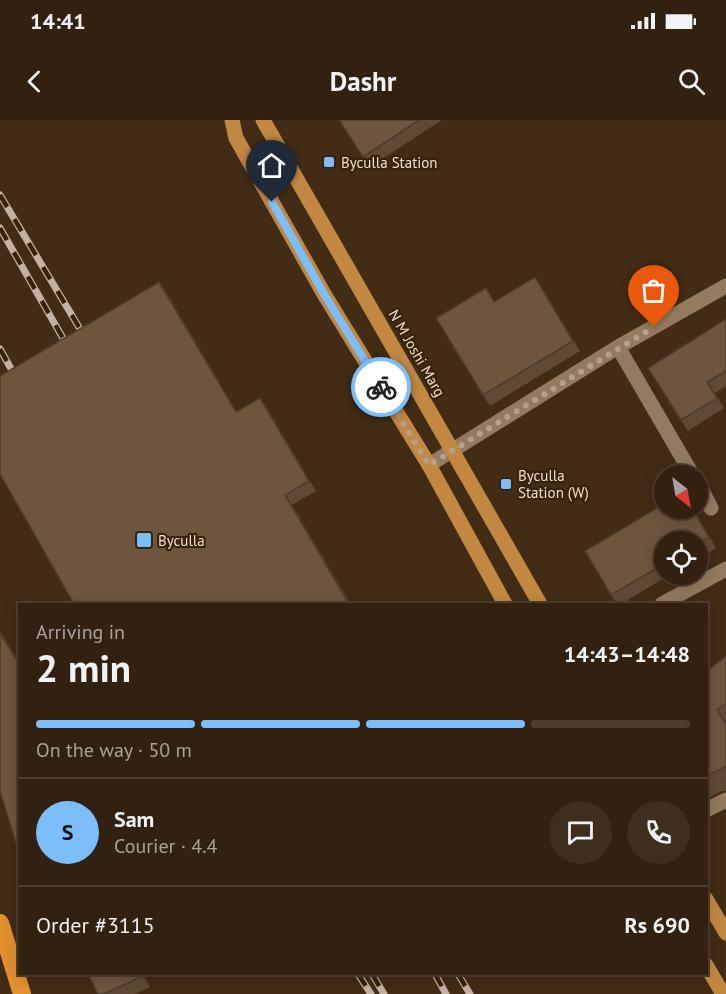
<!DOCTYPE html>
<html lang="en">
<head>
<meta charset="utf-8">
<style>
	body { margin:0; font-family:"PT Sans",sans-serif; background:#3d2e1e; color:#f1f3f6; height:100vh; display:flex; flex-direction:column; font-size:22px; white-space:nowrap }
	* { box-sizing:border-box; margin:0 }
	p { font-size:20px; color:#a8a39f }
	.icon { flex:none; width:33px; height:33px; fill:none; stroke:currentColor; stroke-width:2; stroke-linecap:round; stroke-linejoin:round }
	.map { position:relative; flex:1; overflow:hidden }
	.sheet { position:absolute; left:18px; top:483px; width:690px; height:372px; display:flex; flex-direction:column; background:#322110; border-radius:0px; box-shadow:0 3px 15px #0003,0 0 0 2px #4d3e30 }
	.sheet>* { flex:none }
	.needle { width:39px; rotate:149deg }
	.tools { position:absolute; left:654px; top:345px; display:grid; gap:12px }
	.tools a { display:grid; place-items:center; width:54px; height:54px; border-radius:50%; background:#322110; box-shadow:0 3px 15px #0003,0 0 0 2px #4d3e30; font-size:30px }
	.pin { position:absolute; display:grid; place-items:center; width:51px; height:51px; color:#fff; margin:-62px -26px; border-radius:50% 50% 50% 0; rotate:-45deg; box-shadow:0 0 6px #0007 }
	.pin .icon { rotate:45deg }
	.courier { position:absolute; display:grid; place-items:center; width:60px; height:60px; margin:-30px; border:4px solid #7cbef9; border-radius:50%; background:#fff; color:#222; box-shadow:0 2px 8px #0007 }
	.head em { font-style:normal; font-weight:600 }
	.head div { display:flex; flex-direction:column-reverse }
	.head { display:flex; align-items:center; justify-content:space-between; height:102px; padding:0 18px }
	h1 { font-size:39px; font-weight:600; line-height:45px }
	.bar { display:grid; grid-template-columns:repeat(4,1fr); gap:9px 6px; align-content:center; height:72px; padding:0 18px }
	.bar i { height:8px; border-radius:4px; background:#4d3e30 }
	.bar .current { background:#7cbef9 }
	.bar p { grid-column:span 4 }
	.line { display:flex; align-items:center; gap:15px; padding:0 18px; border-top:2px solid #4d3e30 }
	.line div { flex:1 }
	.round { display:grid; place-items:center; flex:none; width:63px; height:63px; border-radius:32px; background:#3d2e1e }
	.status { display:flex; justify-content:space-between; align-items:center; height:42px; padding:0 30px; background:#322110; direction:ltr }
	.status svg { height:16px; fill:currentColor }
	header { display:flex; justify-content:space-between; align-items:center; height:78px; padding:0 18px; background:#322110; font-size:27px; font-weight:600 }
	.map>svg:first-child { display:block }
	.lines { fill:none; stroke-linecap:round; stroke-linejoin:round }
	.minor { stroke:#937a60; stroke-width:15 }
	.major { stroke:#c28841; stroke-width:15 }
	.highway { stroke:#e2912d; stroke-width:18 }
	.rail-casing { stroke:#c2b2a2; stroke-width:7 }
	.rail { stroke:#37220a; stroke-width:4.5; stroke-dasharray:14; stroke-linecap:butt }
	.wall { fill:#5f4a35 }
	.shaded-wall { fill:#4d3c2b }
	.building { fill:#6e563e; stroke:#4d3c2b; stroke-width:1.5 }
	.done { stroke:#b2a190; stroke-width:6; stroke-dasharray:0 10.8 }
	.route { stroke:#7cbef9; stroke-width:8 }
	.poi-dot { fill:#7cbef9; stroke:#37220a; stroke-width:2 }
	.labels { text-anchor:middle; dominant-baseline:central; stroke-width:4.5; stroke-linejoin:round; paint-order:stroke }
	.poi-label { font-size:15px; fill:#eee0d2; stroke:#37220a; text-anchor:start }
	.street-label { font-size:15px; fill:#eee0d2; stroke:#37220a }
</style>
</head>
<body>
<div class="status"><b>14:41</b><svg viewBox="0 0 49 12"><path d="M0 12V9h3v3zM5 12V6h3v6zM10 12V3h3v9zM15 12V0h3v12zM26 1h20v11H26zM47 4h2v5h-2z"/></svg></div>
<header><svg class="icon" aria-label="back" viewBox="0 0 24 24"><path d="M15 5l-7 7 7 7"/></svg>Dashr<svg class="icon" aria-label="search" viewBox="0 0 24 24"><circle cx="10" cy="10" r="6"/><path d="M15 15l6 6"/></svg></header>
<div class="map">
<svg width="726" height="874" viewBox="0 0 726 874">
	<rect width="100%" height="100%" fill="#422c15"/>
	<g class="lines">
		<!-- minor -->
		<path class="minor" d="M618 227 693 356
			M429 345 618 227 726 166
			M698 363 711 388
			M662 484 726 449
			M706 690 726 680"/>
		<!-- major -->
		<path class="major" d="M232 0 236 18 324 174 429 345 505 484
			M263 0 540 484
			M706 779 726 813
			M706 845 723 874"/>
		<!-- highway -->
		<path class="highway" d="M0 803 22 874"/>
		<defs>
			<path id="rail" d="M0 75 89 224
				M0 108 72 234
				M0 229 19 263
				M358 854 371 874
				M372 854 384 874
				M435 854 446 874
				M458 854 470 874"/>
		</defs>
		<!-- rail casing -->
		<use href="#rail" class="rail-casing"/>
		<!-- rail -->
		<use href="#rail" class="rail"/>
	</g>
	<!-- wall -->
	<path class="wall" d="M339 0H442L370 47Z
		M159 162 166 172 237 292 260 278 267 288 316 371 292 385 351 484H74Z
		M542 168 580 231 490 286 483 275 495 181Z
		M726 199V266L715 273 724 288 688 311 681 300Z
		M664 388H693L716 428 698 439V422H664V454H671L621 484H617L611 475Z
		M726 536V671H722L706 679V552Z
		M144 854 150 867 135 874H98Z"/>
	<!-- shaded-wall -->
	<path class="shaded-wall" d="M535 157 542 168 580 231 573 221Z
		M159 162 166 172 243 302 236 292Z
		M260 278 267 288 316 371 309 361Z
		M285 375 292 385 351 484H349Z
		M692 388H693L716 428 709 417Z
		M0 510 20 543V545L0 513Z
		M142 854H144L150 867 143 856Z"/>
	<!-- building -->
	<path class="building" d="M339 0H419L363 37Z
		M535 157 573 221 483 275 436 198 486 168 494 182Z
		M159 162 236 292 260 278 309 361 285 375 349 484H74L0 354V256Z
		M726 199V251L707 262 717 278 681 300 648 248Z
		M664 384V388H692L709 417 698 424V422H664V444L611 475 585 431Z
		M0 513 20 545V737L0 671Z
		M726 536V584L717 590 726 604V646L716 652 706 653V552Z
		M88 854H142L143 856 104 874H98Z"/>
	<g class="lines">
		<!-- done -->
		<path class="done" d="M381 267 429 345 654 207"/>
		<!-- route -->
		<path class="route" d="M272 82 324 174 381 267"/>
	</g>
	<!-- markers -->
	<g class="poi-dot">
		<rect x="323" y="36" width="12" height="12" rx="3"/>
		<rect x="500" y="358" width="12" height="12" rx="3"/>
		<rect x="136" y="412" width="16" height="16" rx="3"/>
	</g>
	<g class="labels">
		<!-- poi labels -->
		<g class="poi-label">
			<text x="341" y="42">Byculla Station</text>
			<text x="518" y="355">Byculla<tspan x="518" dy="17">Station (W)</tspan></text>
			<text x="158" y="420">Byculla</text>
		</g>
		<!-- street labels -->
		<g class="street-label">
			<text transform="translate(417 233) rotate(60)">N M Joshi Marg</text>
		</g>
	</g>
</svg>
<div class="tools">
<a><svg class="needle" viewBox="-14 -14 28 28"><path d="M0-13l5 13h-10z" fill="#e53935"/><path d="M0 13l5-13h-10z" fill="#a8a39f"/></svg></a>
<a><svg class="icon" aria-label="locate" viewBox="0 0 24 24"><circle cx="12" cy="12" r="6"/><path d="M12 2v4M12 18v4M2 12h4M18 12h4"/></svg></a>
</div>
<div class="pin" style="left:654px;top:207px;background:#ea580c"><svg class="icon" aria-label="bag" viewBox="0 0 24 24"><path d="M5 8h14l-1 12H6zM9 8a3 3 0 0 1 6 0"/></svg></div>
<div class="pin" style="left:272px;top:82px;background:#1f2937"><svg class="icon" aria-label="home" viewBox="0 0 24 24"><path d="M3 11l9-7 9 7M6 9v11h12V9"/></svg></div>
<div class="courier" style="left:381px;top:267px"><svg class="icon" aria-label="bike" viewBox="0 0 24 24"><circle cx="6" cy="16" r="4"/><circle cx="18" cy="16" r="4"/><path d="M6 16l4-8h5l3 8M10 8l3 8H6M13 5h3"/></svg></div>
<section class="sheet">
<div class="head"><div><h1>2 min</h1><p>Arriving in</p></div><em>14:43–14:48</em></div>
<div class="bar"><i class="current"></i><i class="current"></i><i class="current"></i><i></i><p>On the way · 50 m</p></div>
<div class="line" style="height:108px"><b class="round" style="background:#7cbef9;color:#111">S</b><div><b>Sam</b><p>Courier · 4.4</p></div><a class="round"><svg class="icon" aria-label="chat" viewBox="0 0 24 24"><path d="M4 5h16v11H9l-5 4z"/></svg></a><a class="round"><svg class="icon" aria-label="phone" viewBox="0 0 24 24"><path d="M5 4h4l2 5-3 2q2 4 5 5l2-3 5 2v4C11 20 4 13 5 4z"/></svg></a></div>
<div class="line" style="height:78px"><div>Order #3115</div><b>Rs 690</b></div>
</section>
</div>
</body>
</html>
